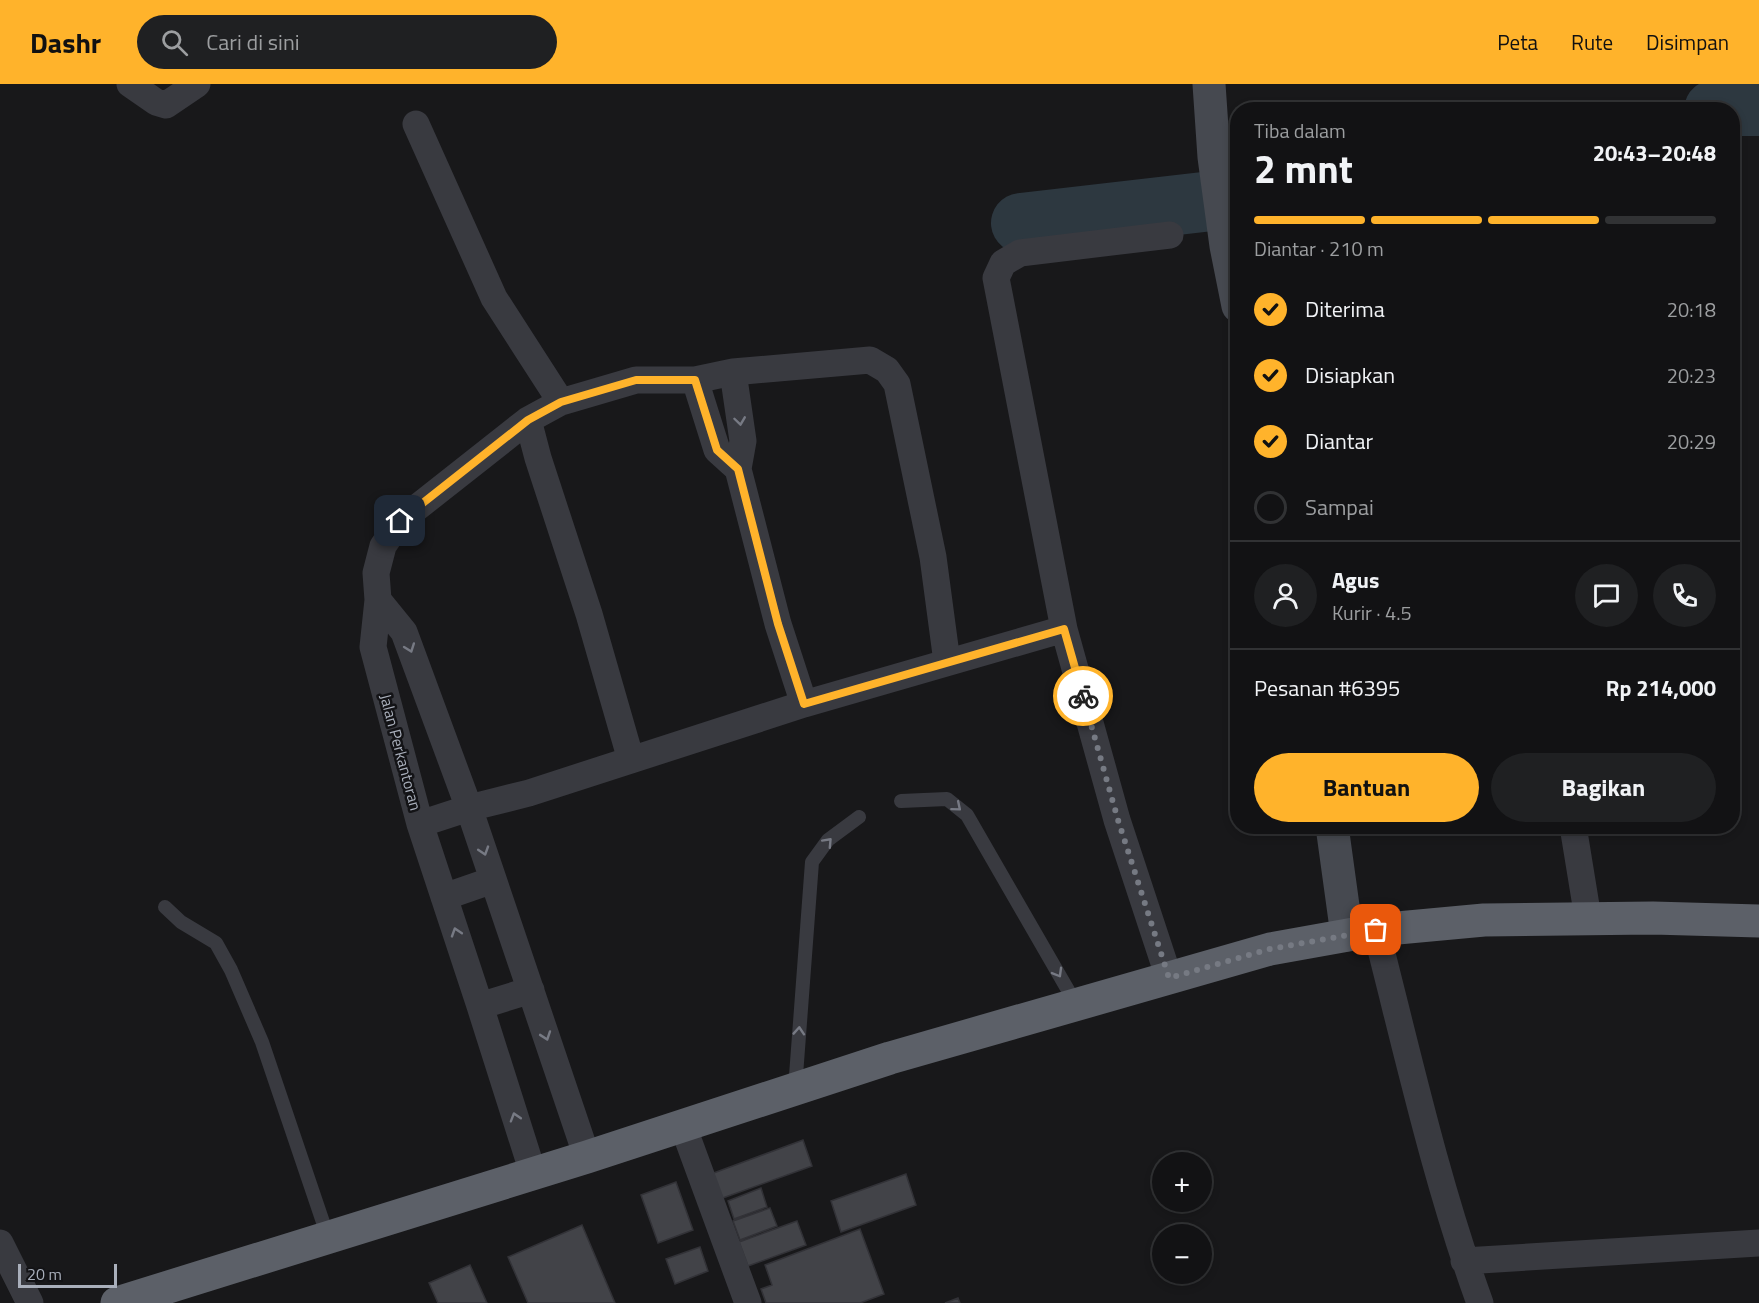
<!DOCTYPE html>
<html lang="id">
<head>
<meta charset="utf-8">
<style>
	body { margin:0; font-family:"Titillium Web",sans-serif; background:#1f2022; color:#f1f3f6; height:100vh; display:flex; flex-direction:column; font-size:22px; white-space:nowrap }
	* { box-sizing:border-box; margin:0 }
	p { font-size:20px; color:#9c9ea0 }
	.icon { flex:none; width:33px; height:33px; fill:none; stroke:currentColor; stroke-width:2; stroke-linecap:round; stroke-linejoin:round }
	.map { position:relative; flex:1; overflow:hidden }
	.side { position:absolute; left:1230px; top:18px; width:510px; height:732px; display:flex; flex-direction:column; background:#121214; border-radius:24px; box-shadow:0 3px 9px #0003,0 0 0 2px #313234 }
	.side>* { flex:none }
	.fabs { position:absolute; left:1152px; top:1068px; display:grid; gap:12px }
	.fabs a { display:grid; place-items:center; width:60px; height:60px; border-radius:50%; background:#121214; box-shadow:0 3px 9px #0003,0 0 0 2px #313234; font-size:30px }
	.scale { position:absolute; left:18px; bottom:15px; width:99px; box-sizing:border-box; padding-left:6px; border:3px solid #a9afbb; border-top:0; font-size:16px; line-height:21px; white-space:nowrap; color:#a9afbb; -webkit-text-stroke:4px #131316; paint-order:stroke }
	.pin { position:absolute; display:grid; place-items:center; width:51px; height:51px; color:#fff; margin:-26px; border-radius:12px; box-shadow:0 3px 9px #0006 }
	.courier { position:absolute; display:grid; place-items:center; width:60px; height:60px; margin:-30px; border:4px solid #ffb32b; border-radius:50%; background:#fff; color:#222; box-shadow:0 2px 8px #0007 }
	.headline em { font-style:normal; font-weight:700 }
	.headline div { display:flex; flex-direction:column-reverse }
	.headline { display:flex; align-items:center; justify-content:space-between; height:102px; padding:0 24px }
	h1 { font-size:39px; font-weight:700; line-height:45px }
	.bar { display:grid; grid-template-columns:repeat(4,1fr); gap:9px 6px; align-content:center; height:72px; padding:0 24px }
	.bar i { height:8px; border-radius:4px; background:#313234 }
	.bar .current { background:#ffb32b }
	.bar p { grid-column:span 4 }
	.line { display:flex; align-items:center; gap:15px; padding:0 24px; border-top:2px solid #313234 }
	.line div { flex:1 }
	.round { display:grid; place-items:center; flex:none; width:63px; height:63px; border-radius:32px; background:#1f2022 }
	ol { padding:0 24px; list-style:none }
	li { display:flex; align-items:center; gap:18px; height:66px }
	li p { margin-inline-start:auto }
	li .icon { padding:6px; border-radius:50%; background:#ffb32b; color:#111; stroke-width:4 }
	li:last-child { color:#9c9ea0 }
	li i { width:33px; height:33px; border:3px solid #313234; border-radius:50% }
	.primary-button { display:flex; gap:12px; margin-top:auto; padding:12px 24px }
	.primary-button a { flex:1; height:69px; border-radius:36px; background:#ffb32b; color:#111; font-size:24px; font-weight:700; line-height:69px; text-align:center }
	.primary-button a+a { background:#1f2022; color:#f1f3f6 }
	header { display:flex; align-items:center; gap:36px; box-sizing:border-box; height:84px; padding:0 30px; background:#ffb32b; color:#111 }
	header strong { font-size:28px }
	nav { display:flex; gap:33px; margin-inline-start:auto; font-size:21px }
	.search { width:420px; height:54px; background:#1f2022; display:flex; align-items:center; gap:15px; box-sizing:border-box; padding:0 21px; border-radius:33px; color:#9c9ea0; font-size:22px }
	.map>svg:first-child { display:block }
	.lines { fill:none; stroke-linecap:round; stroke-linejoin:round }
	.river { stroke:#2d3840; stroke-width:60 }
	.building { fill:#424348; stroke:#323237; stroke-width:1.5 }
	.service { stroke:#393a40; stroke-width:14 }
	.minor { stroke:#393a40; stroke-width:27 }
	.secondary { stroke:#464950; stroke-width:33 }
	.trunk { stroke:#5c6068; stroke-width:33 }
	.oneway { stroke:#777a84 }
	.done { stroke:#767a83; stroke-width:6; stroke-dasharray:0 10.8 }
	.route { stroke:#ffb32b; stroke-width:8 }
	.labels { text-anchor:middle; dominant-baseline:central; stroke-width:5; stroke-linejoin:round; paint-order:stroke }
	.street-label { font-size:16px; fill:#a9afbb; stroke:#131316 }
</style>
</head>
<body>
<header>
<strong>Dashr</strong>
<div class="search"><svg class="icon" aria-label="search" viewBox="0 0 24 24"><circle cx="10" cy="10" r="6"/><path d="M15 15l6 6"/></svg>Cari di sini</div>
<nav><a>Peta</a><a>Rute</a><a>Disimpan</a></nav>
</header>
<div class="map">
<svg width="1759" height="1219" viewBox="0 0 1759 1219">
	<rect width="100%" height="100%" fill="#18181a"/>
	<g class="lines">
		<!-- river -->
		<path class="river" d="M1714 26 1726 22H1759
			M1021 139 1238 114"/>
	</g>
	<!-- building -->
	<path class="building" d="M803 1056 812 1082 720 1115 711 1090Z
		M906 1090 916 1121 841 1148 831 1117Z
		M676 1098 693 1146 658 1159 641 1111Z
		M761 1104 767 1123 734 1135 728 1117Z
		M770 1124 777 1142 740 1156 733 1137Z
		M797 1137 806 1161 748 1182 739 1158Z
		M582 1141 615 1219H528L508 1173Z
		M860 1145 884 1210 860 1219H766L761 1205 772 1201 765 1181Z
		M700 1163 708 1187 675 1200 666 1175Z
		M470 1181 487 1219H438L429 1199Z
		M958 1214 960 1219H945Z"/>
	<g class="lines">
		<!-- service -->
		<path class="service" d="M901 717 947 715 967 731 1076 920
			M165 823 181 838 216 859 231 886 262 958 328 1153
			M795 1005 812 778 828 756 859 733"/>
		<!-- minor -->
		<path class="minor" d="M130 0 156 18 166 21 197 0
			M416 40 494 214 561 318
			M733 288 743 357 738 385 778 540 804 620
			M695 296 717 366 738 385
			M528 336 538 374 589 530 631 676
			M378 516 404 548 469 724 587 1073
			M420 740 469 724 529 709 804 620 1064 545
			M1573 742 1588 834
			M444 813 493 796
			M1376 846C1408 971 1436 1098 1480 1219
			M1169 894 1117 736 1064 545 996 194 1003 179 1020 169 1170 151
			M480 922 531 906
			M683 1042 748 1219
			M533 1089 480 922 420 740 373 563 378 516 376 489 383 462 400 437 528 336 561 318 636 296H695L733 288 870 276 887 286 897 300 933 473 947 578
			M0 1159 30 1219
			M1464 1177 1759 1159"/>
		<!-- secondary -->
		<path class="secondary" d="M1209 0 1214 73 1226 162 1238 222
			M1332 742 1347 851"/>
		<!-- trunk -->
		<path class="trunk" d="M117 1219 587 1073 890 974 1270 865 1376 846 1484 836 1653 834 1759 837"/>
	</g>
	<!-- one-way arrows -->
	<defs><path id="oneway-chevron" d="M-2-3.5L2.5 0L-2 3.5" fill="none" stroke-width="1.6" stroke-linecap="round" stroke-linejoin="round" transform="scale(1.5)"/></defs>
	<g class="oneway">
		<use href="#oneway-chevron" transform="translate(740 337) rotate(82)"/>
		<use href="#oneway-chevron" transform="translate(410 564) rotate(70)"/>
		<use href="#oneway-chevron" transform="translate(957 723) rotate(40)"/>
		<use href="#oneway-chevron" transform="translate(828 758) rotate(-47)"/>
		<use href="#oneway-chevron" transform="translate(484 767) rotate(72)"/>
		<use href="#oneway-chevron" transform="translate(456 848) rotate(-108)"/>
		<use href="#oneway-chevron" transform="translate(1058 889) rotate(60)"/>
		<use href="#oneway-chevron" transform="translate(799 947) rotate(-86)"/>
		<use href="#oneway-chevron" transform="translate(546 952) rotate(71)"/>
		<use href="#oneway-chevron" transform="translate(515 1033) rotate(-107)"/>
	</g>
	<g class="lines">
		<!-- done -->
		<path class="done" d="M1083 612 1118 736 1169 894 1270 865 1376 846"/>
		<!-- route -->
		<path class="route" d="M400 437 528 336 561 318 636 296H695L717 366 738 385 778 540 804 620 1064 545 1083 612"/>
	</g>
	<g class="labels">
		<!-- street labels -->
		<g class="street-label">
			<text transform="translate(401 668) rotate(75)">Jalan Perkantoran</text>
		</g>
	</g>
</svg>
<div class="fabs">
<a>+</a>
<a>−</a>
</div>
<div class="scale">20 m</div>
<div class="pin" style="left:1376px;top:846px;background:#ea580c"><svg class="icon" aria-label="bag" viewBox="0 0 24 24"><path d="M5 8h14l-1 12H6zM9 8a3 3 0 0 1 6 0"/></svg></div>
<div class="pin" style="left:400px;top:437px;background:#1f2937"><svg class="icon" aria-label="home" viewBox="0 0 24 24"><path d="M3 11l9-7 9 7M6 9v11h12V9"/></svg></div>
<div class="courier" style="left:1083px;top:612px"><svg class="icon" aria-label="bike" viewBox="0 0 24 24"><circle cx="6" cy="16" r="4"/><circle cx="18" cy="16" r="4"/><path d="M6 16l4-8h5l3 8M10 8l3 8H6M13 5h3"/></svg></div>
<section class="side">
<div class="headline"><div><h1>2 mnt</h1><p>Tiba dalam</p></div><em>20:43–20:48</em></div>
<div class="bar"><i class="current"></i><i class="current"></i><i class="current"></i><i></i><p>Diantar · 210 m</p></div>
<ol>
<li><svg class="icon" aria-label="check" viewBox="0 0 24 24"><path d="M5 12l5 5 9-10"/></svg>Diterima<p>20:18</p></li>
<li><svg class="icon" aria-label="check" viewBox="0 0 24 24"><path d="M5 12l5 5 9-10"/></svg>Disiapkan<p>20:23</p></li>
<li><svg class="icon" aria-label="check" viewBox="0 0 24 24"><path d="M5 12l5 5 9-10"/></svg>Diantar<p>20:29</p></li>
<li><i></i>Sampai</li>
</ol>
<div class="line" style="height:108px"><a class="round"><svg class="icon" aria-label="person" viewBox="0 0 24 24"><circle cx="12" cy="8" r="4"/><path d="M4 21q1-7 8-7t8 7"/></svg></a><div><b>Agus</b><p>Kurir · 4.5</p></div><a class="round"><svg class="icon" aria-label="chat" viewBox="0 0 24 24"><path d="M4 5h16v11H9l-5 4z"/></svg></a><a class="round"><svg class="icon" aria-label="phone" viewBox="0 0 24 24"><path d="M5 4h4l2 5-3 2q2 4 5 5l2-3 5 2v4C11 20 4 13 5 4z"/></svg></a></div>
<div class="line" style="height:78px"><div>Pesanan #6395</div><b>Rp 214,000</b></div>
<div class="primary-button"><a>Bantuan</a><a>Bagikan</a></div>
</section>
</div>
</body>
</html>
